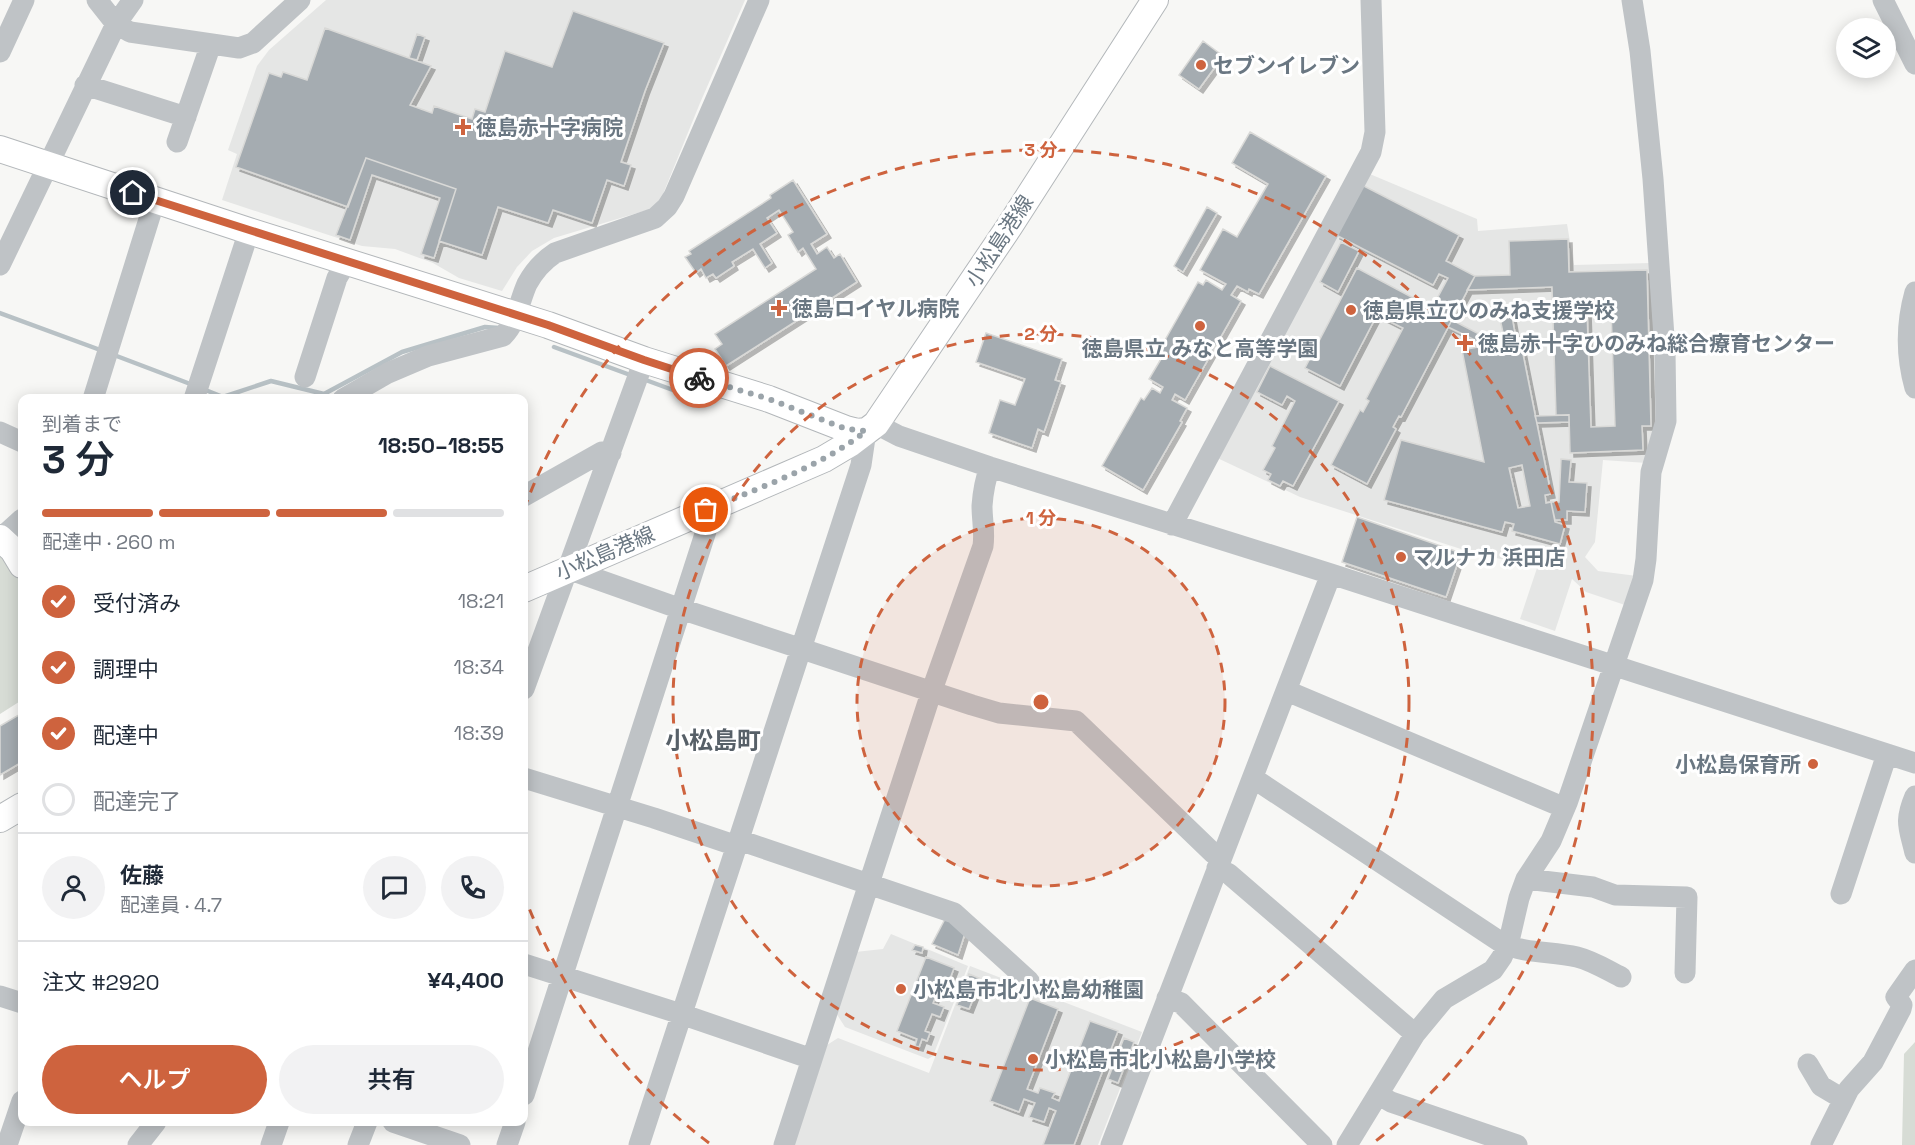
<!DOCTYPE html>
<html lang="ja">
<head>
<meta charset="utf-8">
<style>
	body { margin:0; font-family:"Space Grotesk","Noto Sans JP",sans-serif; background:#f2f2f3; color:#1f2937; height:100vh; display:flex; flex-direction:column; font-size:22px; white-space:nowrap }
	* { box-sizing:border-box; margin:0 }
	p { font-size:20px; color:#747a83 }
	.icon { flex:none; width:33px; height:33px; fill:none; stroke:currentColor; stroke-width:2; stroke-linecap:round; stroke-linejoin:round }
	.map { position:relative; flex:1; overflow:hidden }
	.sheet { position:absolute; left:18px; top:394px; width:510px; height:732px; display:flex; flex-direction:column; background:#fff; border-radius:12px; box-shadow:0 3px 15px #0003 }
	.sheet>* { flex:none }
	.tools { position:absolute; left:1836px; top:18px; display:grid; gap:12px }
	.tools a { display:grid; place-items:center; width:60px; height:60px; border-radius:50%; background:#fff; box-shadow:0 3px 15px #0003; font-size:30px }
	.pin { position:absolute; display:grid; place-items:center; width:51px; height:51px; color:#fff; margin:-26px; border:3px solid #fff; border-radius:50%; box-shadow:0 2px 6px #0007 }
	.courier { position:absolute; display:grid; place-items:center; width:60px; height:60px; margin:-30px; border:4px solid #ce633e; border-radius:50%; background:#fff; color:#222; box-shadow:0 2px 8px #0007 }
	.head em { font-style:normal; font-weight:600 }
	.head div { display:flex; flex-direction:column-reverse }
	.head { display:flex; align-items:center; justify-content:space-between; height:102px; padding:0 24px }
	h1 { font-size:39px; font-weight:600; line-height:45px }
	.bar { display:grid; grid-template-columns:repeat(4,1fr); gap:9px 6px; align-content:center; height:72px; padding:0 24px }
	.bar i { height:8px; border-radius:4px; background:#e0e1e3 }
	.bar .current { background:#ce633e }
	.bar p { grid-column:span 4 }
	.line { display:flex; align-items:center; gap:15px; padding:0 24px; border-top:2px solid #e0e1e3 }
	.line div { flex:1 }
	.round { display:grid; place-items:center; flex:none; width:63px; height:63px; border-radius:32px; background:#f2f2f3 }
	ol { padding:0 24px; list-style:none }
	li { display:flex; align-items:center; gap:18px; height:66px }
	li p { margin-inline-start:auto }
	li .icon { padding:6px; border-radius:50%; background:#ce633e; color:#fff; stroke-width:4 }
	li:last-child { color:#747a83 }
	li i { width:33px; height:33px; border:3px solid #e0e1e3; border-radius:50% }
	.cta { display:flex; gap:12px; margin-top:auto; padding:12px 24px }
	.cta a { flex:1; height:69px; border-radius:36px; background:#ce633e; color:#fff; font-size:24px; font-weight:600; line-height:69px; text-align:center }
	.cta a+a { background:#f2f2f3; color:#1f2937 }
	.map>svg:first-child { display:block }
	.built { fill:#e5e6e5 }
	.green { fill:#d7dcd5 }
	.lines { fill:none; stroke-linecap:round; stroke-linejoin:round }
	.stream { stroke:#b8c1c5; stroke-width:4.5 }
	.building { fill:#a5acb1; stroke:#d9d9d7; stroke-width:1.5; fill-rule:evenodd; filter:url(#shadow) }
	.major-casing { stroke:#b3b7ba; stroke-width:28 }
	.minor { stroke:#bfc3c6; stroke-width:21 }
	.major { stroke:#fff; stroke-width:26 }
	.done { stroke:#9ba4aa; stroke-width:6; stroke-dasharray:0 10.8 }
	.route { stroke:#ce633e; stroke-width:8 }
	.ring { fill:none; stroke:#ce633e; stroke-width:3; stroke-dasharray:10 8 }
	.poi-dot { fill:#ce633e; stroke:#fff; stroke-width:2 }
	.labels { text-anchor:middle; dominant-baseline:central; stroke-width:6; stroke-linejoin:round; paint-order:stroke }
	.poi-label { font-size:21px; font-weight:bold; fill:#6a7782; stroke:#fff; text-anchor:start }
	.street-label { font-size:21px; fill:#6a7782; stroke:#fff }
	.quarter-label { font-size:24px; font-weight:bold; fill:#576068; stroke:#fff }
	.centre { fill:#ce633e; stroke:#fff; stroke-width:3 }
	.ring-label { font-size:18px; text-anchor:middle; font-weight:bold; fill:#ce633e; stroke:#fff; stroke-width:6; stroke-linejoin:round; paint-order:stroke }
</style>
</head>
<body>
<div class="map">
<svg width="1915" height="1145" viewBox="0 0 1915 1145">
	<defs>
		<filter id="shadow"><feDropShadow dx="4" dy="4" stdDeviation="0" flood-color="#0004"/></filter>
	</defs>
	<rect width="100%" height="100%" fill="#f7f7f5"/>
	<!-- built -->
	<path class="built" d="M326 0H745L700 103 661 199 654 208 554 238 532 251 517 267 502 291 459 278 433 263 395 249 362 246 222 200 237 154 228 150 257 66 269 50Z
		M1365 172 1477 219 1478 231 1567 224 1574 265 1651 263 1661 420 1647 463 1603 460 1595 542 1585 557 1598 571 1637 576 1625 605 1586 592 1572 579 1555 631 1520 619 1537 568 1464 550 1300 497 1213 456Z
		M891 934 968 966 933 1056 928 1059 845 1027 836 1013 855 952 883 949Z
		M970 966 1142 1032 1098 1145H794L827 1045 838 1038 929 1073Z"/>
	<!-- green -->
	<path class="green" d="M22 526V700L0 714V546Z
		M1915 1042V1145H1902L1904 1054Z"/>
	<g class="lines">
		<!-- stream -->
		<path class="stream" d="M0 313 103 351
			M554 347 633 376
			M114 355 193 385
			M643 379 700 400
			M203 389 223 397 271 381 324 394 402 352 485 327 499 328"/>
	</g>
	<!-- building -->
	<path class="building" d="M573 11 664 43 645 91 621 162 631 165 624 186 607 180 592 223 553 210 548 223 498 207 482 255 439 241 456 189 366 158 348 207 236 167 269 73 281 77 283 72 307 80 325 28 431 66 410 105 432 113 434 106 472 119 475 109 485 112 505 51 552 67Z
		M417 34 425 37 417 60 409 58Z
		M1203 41 1223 56 1199 89 1179 75Z
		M1250 132 1326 176 1259 294 1249 289 1248 292 1237 286 1231 295 1241 301 1185 400 1175 394 1172 400 1187 408 1180 421 1182 422 1143 490 1102 466 1141 398 1144 400 1152 388 1160 393 1163 387 1149 379 1161 359 1156 356 1198 282 1203 285 1206 280 1222 290 1226 284 1200 270 1223 229 1237 237 1268 184 1232 163Z
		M366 158 456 189 434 258 421 254 440 198 372 175 350 240 336 235Z
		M793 180 827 234 811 244 817 254 827 247 834 258 840 254 857 282 726 366 715 349 722 344 715 334 816 269 803 248 798 252 788 235 793 232 779 210 767 218 777 233 760 244 772 263 765 268 753 249 732 262 734 266 716 278 713 274 706 278 701 269 696 273 685 257 691 254 689 251 771 198 770 195Z
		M1362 185 1459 235 1446 261 1475 276 1401 417 1399 416 1393 427 1396 429 1367 484 1331 465 1360 410 1363 412 1369 401 1366 399 1403 328 1377 315 1340 386 1305 368 1357 268 1432 308 1448 278 1439 274 1433 285 1336 235Z
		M1207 207 1217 213 1183 272 1174 266Z
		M1568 239 1569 272 1647 270 1651 426H1642L1643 450 1570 453 1569 415H1556L1552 287 1467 290 1475 276 1510 275 1509 241ZM1611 309 1615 426 1591 427 1587 310Z
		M1341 242 1359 251 1338 292 1320 282Z
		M1511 311 1516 339H1520L1551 494 1545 495 1546 503 1551 502 1555 522 1565 525 1560 544 1512 531 1514 524 1505 522 1502 532 1384 500 1401 440 1484 462 1462 350 1505 342 1499 314ZM1522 465 1530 506 1518 508 1509 468Z
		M1452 320 1483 336 1484 346 1476 347 1475 340 1448 327Z
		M986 333 1062 359 1055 380 1061 382 1044 432 1038 429 1032 448 989 433 1000 400 1015 405 1025 379 976 362Z
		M1270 366 1339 401 1293 486 1283 481 1280 486 1268 480 1271 474 1263 470 1275 448 1272 446 1295 401 1287 396 1282 405 1257 392Z
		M1569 415V422L1537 423 1535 416Z
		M1561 459 1571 460 1569 482 1587 483 1585 512 1567 511V520H1555L1551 502H1559Z
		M1357 517 1461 553 1446 597 1342 562Z
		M22 713V762L0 775V726Z
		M945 919 966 930 958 955 932 944Z
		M915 945 923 947 922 953 912 950Z
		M926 957 954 968 948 984 942 981 933 1003 944 1007 940 1017 932 1014 925 1031 930 1033 927 1041 922 1039 919 1047 915 1046 917 1039 897 1031Z
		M969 974 981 979 969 1009 957 1005Z
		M1030 998 1058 1009 1027 1089 1038 1093 1040 1088 1055 1093 1052 1098 1059 1101 1090 1021 1118 1031 1074 1145H1043L1056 1111 1049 1108 1044 1122 1029 1117 1035 1103 1024 1099 1019 1112 990 1101Z
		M1124 1038 1134 1042 1118 1083 1108 1079Z"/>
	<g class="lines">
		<defs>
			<path id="major" d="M0 149 249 231 548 325 644 360 769 399 846 429 858 432 866 431
				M0 538 13 550 22 565
				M524 589 824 459 851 443 876 424 1009 227 1155 0
				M0 819 22 806"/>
		</defs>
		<!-- major casing -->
		<use href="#major" class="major-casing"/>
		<!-- minor -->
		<path class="minor" d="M97 0 116 24 130 32 239 48 253 43 300 0
			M1883 0 1915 64
			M0 52 24 0
			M85 85 186 117
			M177 142 211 44
			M0 265 116 24 133 0
			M1915 292C1906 324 1906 356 1915 388
			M305 377 337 278 347 261
			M93 399 155 200
			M194 399 249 231
			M343 399 388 373 428 356 503 336C517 322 519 302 527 284 534 271 543 261 555 253L655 218 667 207 674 196 759 0
			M876 424 899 436 990 467 1331 574 1915 763
			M0 432 22 442
			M524 496 602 452 611 453
			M1172 525 1371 152 1375 132 1371 0
			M0 539 22 519
			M568 569 681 609 972 705 999 713 1076 721 1213 853 1222 857
			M524 689 644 360
			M1287 691 1565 808
			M524 778 654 818 737 846
			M1253 778 1502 943C1526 954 1552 951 1577 957 1593 961 1607 970 1621 977
			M1915 796C1904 822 1909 827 1915 853
			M739 840 954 913 1029 981
			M1217 868 1229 874 1415 1034
			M1526 879 1593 887 1615 895 1687 897 1685 973
			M1841 894 1887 754
			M524 964 681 1014 812 1059
			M0 996 22 1003
			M1167 998 1181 1003 1322 1145
			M1808 1064 1821 1086 1843 1099
			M524 1095 706 531V510
			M1379 1095 1391 1102 1517 1145
			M393 1122 460 1145
			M7 1145 22 1101
			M138 1145 156 1122
			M271 1145 279 1122
			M358 1145 367 1122
			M507 1145 515 1122
			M639 1145 861 465 866 431
			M784 1145 932 690 983 546C985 532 982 520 982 506 983 492 985 480 990 467
			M1111 1145 1331 574
			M1347 1145 1415 1034 1444 999 1493 970 1502 957 1509 941 1519 898 1526 879 1551 841 1567 803 1643 580 1646 559 1651 472 1666 421 1665 351 1653 179 1640 51 1632 0
			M1821 1145 1849 1089 1873 1062 1901 1009 1902 1005 1896 997 1915 970"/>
		<!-- major -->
		<use href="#major" class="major"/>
	</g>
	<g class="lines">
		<!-- done -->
		<path class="done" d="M699 378 769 399 846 429 866 431C819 468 760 487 706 510"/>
		<!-- route -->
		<path class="route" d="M133 193 548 325 644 360 699 378"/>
	</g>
	<!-- distance rings -->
	<circle cx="1041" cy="702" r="184" fill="#ce633e" fill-opacity=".12"/>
	<g class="ring">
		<circle cx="1041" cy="702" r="184"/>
		<circle cx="1041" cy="702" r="368"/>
		<path d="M709 1143A552 552 0 0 1 524 895M524 509A552 552 0 1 1 1373 1143"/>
	</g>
	<!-- markers -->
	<g class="poi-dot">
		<circle cx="1201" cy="65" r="6"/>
		<path d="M460 118h6v6h6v6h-6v6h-6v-6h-6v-6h6z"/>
		<path d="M776 299h6v6h6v6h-6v6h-6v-6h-6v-6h6z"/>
		<circle cx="1351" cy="310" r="6"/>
		<circle cx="1200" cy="326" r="6"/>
		<path d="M1462 334h6v6h6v6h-6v6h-6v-6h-6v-6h6z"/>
		<circle cx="1401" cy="557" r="6"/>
		<circle cx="1813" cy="764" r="6"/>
		<circle cx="901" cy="989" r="6"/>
		<circle cx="1033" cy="1059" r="6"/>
	</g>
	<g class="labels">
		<!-- poi labels -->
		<g class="poi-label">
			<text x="1213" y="65">セブンイレブン</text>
			<text x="476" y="127">徳島赤十字病院</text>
			<text x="792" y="308">徳島ロイヤル病院</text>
			<text x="1363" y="310">徳島県立ひのみね支援学校</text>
			<text x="1478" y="343">徳島赤十字ひのみね総合療育センター</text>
			<text x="1200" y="348" text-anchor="middle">徳島県立 みなと高等学園</text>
			<text x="1413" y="557">マルナカ 浜田店</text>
			<text x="1801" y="764" text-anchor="end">小松島保育所</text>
			<text x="913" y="989">小松島市北小松島幼稚園</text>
			<text x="1045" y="1059">小松島市北小松島小学校</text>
		</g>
		<!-- street labels -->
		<g class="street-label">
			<text transform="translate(999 241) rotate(-57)">小松島港線</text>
			<text transform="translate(605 553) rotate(-23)">小松島港線</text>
		</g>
		<!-- quarter labels -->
		<g class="quarter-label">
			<text x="713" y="740">小松島町</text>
		</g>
	</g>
	<circle cx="1041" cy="702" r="9" class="centre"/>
	<g class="ring-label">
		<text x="1041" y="156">3 分</text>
		<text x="1041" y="340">2 分</text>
		<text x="1041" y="524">1 分</text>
	</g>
</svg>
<div class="tools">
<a><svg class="icon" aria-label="layers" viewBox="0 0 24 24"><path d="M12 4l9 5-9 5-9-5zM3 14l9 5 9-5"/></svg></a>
</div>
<div class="pin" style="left:706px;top:510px;background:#ea580c"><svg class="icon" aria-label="bag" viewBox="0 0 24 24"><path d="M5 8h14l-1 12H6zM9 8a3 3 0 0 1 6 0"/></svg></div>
<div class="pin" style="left:133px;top:193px;background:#1f2937"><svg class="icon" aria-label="home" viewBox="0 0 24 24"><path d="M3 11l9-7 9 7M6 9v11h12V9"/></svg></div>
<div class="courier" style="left:699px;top:378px"><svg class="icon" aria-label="bike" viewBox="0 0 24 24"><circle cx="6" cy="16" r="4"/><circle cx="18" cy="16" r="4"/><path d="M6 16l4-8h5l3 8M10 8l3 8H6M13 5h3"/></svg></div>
<section class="sheet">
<div class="head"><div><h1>3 分</h1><p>到着まで</p></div><em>18:50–18:55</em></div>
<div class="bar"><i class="current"></i><i class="current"></i><i class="current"></i><i></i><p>配達中 · 260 m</p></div>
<ol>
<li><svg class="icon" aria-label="check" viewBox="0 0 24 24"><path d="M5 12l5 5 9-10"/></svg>受付済み<p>18:21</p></li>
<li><svg class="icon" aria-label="check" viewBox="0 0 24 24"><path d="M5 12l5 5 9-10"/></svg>調理中<p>18:34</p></li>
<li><svg class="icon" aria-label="check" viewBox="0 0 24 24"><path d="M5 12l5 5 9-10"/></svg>配達中<p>18:39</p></li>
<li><i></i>配達完了</li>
</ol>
<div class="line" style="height:108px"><a class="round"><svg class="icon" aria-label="person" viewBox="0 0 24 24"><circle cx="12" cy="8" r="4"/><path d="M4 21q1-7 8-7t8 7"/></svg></a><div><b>佐藤</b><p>配達員 · 4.7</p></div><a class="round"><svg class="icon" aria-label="chat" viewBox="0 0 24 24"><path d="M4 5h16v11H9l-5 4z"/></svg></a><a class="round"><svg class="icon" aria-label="phone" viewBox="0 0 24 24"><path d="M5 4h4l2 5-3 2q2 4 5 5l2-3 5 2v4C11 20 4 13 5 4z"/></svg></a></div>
<div class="line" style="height:78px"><div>注文 #2920</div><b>¥4,400</b></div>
<div class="cta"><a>ヘルプ</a><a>共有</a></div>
</section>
</div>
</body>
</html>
